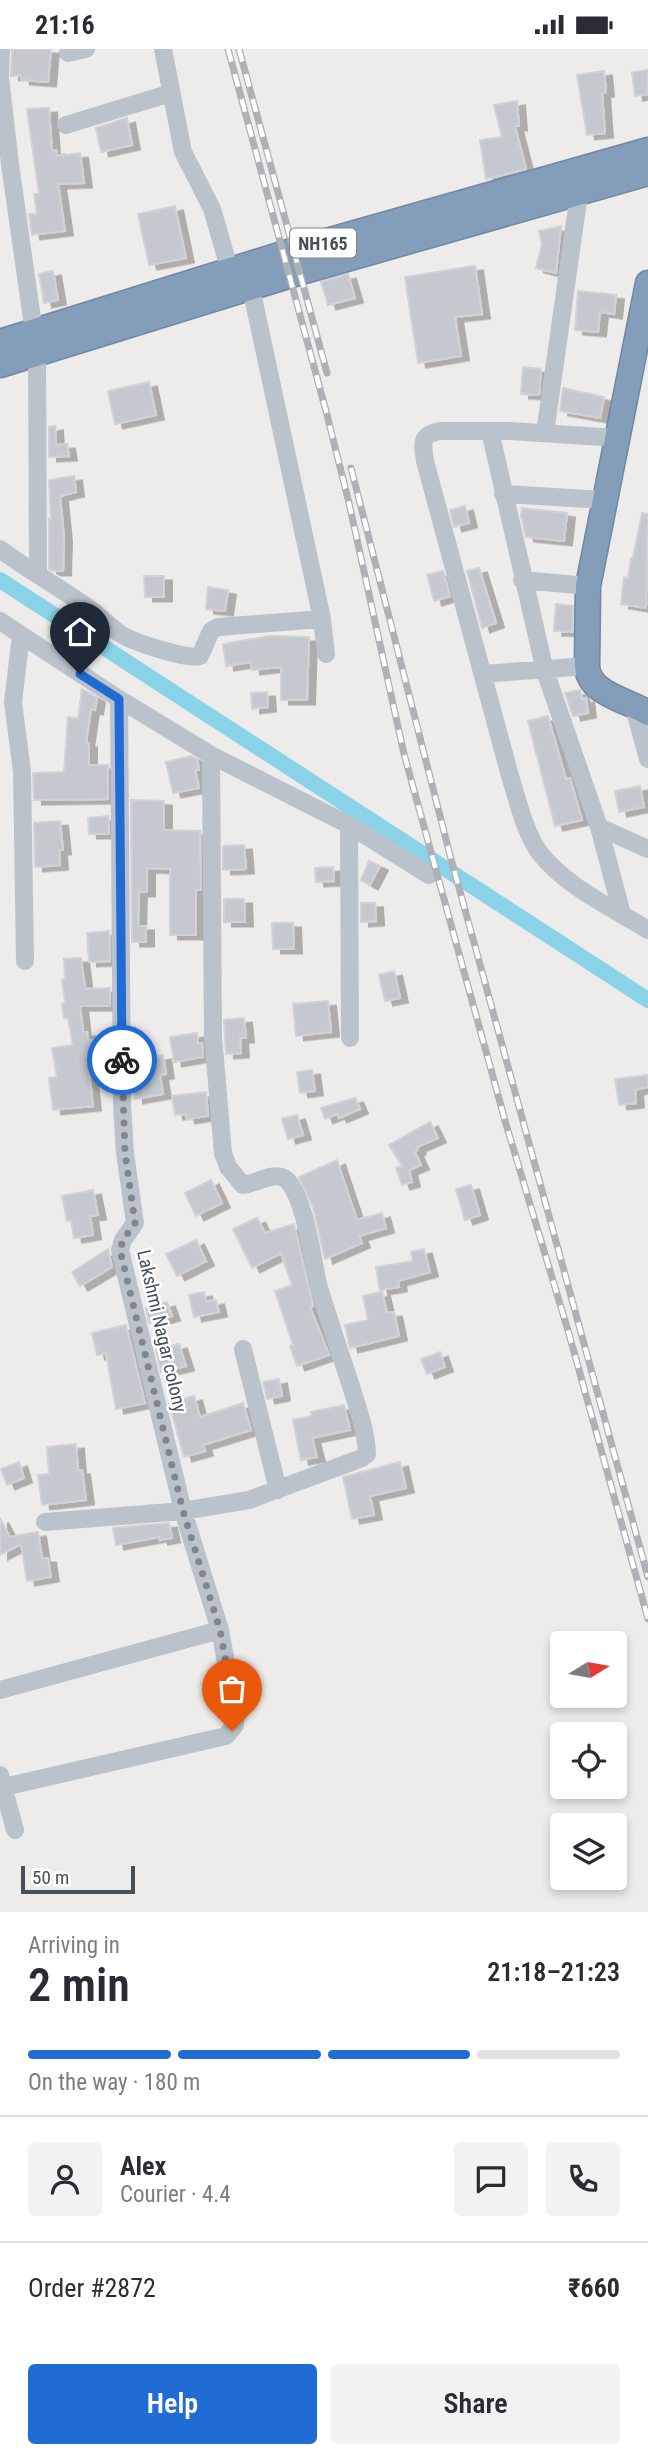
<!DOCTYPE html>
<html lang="en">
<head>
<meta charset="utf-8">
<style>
	body { margin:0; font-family:"Roboto Condensed",sans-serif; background:#f2f2f3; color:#2b2b33; height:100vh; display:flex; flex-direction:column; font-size:26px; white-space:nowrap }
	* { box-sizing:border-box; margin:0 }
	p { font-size:23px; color:#7c7c81 }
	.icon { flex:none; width:38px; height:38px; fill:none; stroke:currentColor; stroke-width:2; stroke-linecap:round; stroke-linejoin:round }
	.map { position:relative; height:1863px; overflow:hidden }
	.panel { display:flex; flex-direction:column; background:#fff; flex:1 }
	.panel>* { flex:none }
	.needle { width:46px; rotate:79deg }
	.tools { position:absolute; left:550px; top:1582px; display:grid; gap:14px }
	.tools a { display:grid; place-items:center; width:77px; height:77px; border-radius:7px; background:#fff; box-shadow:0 4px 10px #0003; font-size:35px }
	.scale { position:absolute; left:21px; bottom:18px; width:114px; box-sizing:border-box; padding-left:7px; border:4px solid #454f58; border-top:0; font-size:19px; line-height:24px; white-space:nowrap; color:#454f58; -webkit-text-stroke:5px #fff; paint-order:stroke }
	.pin { position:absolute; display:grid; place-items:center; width:60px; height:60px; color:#fff; margin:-72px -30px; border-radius:50% 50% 50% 0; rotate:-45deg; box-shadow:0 0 7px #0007 }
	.pin .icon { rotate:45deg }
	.courier { position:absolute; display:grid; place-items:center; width:70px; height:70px; margin:-35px; border:5px solid #206cd4; border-radius:50%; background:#fff; color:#222; box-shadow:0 2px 9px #0007 }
	.overview em { font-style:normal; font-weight:600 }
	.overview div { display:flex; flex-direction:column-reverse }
	.overview { display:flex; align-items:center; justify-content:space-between; height:119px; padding:0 28px }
	h1 { font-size:46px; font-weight:600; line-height:52px }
	.bar { display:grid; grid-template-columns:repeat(4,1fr); gap:10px 7px; align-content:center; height:84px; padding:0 28px }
	.bar i { height:9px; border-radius:5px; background:#e1e1e2 }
	.bar .selected { background:#206cd4 }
	.bar p { grid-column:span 4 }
	.line { display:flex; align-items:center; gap:18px; padding:0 28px; border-top:2px solid #e1e1e2 }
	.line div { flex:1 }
	.round { display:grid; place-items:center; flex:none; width:74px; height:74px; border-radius:7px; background:#f2f2f3 }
	.button { display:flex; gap:14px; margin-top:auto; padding:14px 28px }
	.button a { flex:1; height:80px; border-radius:7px; background:#206cd4; color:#fff; font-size:28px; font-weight:600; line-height:80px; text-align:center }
	.button a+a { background:#f2f2f3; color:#2b2b33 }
	.status { display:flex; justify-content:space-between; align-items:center; height:49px; padding:0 35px; background:#fff; direction:ltr }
	.status svg { height:19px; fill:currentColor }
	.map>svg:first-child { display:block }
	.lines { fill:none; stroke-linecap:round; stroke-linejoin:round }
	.canal { stroke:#89d2e7; stroke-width:16 }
	.building { fill:#c5c8ce; stroke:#d0d2d7; stroke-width:2; filter:url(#shadow) }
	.highway-casing { stroke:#7088a5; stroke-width:27 }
	.minor { stroke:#bac3cb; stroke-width:18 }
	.highway { stroke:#849db9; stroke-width:24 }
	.rail-casing { stroke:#aeb1b6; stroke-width:7 }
	.rail { stroke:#fff; stroke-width:4.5; stroke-dasharray:13; stroke-linecap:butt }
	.done { stroke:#80868b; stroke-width:7; stroke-dasharray:0 12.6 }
	.route { stroke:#206cd4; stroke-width:9 }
	.labels { text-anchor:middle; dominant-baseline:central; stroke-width:5; stroke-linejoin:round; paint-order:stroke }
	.shield { fill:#fff; stroke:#7d848a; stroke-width:2 }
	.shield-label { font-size:18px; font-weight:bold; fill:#454f58 }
	.street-label { font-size:19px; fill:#454f58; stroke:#fff }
</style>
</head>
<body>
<div class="status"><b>21:16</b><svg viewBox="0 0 49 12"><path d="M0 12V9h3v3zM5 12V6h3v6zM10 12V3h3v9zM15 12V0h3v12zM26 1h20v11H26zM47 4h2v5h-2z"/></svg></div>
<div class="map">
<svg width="648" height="1863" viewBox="0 0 648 1863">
	<defs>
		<filter id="shadow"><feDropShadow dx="8" dy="4.5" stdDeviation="0" flood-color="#0004"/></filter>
	</defs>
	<rect width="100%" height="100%" fill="#eeebeb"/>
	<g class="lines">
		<!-- canal -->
		<path class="canal" d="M0 531 648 951"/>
	</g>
	<!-- building -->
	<path class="building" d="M12 0H51L48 33 22 31 21 26 11 27Z
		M648 21V45L635 47 632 23Z
		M604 22 606 43 602 44 605 84 587 86 577 26Z
		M517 52 519 77H515L526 120 486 130 480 91 502 88 494 56Z
		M49 59 52 102 56 101 57 107 80 104 84 134 58 135 65 182 32 186 29 165H37L34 145H39L27 60Z
		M127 69 132 96 101 103 96 79Z
		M175 157 186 209 149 216 138 165Z
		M561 177 556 224 536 219 542 195 539 182Z
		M475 217 482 265 455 268 461 307 418 314 405 228Z
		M53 222 58 251 44 254 39 225Z
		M348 225 355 249 328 256 321 233Z
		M578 242 616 246 614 265 600 263 598 283 575 281Z
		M523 318 541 320 539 346 521 345Z
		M149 333 156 366 115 375 108 342Z
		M563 339 604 348 600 369 560 362Z
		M55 377 56 396 67 395 69 407 49 408V378Z
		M74 427 76 443 60 447 64 488 63 522H53L49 520V470H51L49 431Z
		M465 457 469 474 454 478 450 461Z
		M522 459 567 464 564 492 526 488 521 467Z
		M642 464 648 465 646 559 621 555 624 528 628 529 631 509H633Z
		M479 519 496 574 482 579 467 522Z
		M443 522 450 547 434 552 427 526Z
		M144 527H164V548H145Z
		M208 538 228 541 225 562 206 560Z
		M556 555 573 557V583L554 582Z
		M270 587 309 588 307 651H281V618L252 621 251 613 226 617 223 595Z
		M82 640 97 649 95 661 91 660 86 694H89V716H108V750L34 751 33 724 64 723 68 668 78 670Z
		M580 641 582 650 586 649 588 664 573 667 565 644Z
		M267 643 268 658 252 660 251 644Z
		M548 667 566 730 570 729 582 771 555 777 528 672Z
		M191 707 197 710 199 721H195L199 739 173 744 166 713Z
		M640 737 644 758 619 763 615 742Z
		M131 751 164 752V781L200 782 201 841H196V886H170V820L147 819V843H139L138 877H146V893H132Z
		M108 767 109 785H89L88 769Z
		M60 772 63 801H59L60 816 35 818 34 774Z
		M244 796 246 820 223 821V797Z
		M369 812 380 817 370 836 361 831Z
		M333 818 334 832 316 833 315 819Z
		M224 850H244L245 873H224Z
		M361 854H375L376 872 361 873Z
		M272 874H293L294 900H273Z
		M109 882 110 912 89 913 87 884Z
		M81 909 85 940 110 939V957H80L83 983H87L88 992 110 988V1019L89 1022 93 1057 53 1061 49 1029 57 1028 52 999 73 996 68 969H64L62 955 65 954 62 931 65 930 64 910Z
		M394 922 400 949 385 952 379 926Z
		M328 952 331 983 296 987 293 955Z
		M244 969 246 989H240L241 1004 226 1005 224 971Z
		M197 984 198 994H202L203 1008 174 1013 170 988Z
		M147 1001 148 1009 163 1006 166 1025 160 1026 163 1045 135 1050 133 1003Z
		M312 1021 315 1042 300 1044 297 1023Z
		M648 1026V1038L635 1041 636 1054 619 1056 615 1030Z
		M206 1043 208 1067 187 1070 186 1065 175 1066 172 1047Z
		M355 1049 360 1060 339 1069 337 1065 325 1070 321 1059Z
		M297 1066 303 1086 288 1090 282 1070Z
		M430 1073 438 1089 417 1098 418 1100 415 1103 421 1116 409 1121 412 1133 402 1136 396 1119 402 1117 389 1096Z
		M337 1111 357 1171 382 1164 386 1179 359 1187 362 1194 325 1210 313 1158 299 1128Z
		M211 1131 222 1154 196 1167 185 1144Z
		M471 1136 480 1166 465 1171 456 1140Z
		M93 1141 98 1166 90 1167 93 1186 74 1189 71 1171 67 1172 62 1147Z
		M257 1169 265 1184 294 1175 313 1257 310 1258 329 1306 297 1317 290 1297 293 1296 275 1242 292 1236 281 1204 252 1219 233 1180Z
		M196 1191 206 1212 177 1227 166 1205Z
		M108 1200 112 1218 80 1237 72 1223Z
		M424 1200 430 1223 398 1232 399 1238 380 1241 376 1218 413 1212 411 1203Z
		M204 1243 206 1253 216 1251 219 1263 194 1268 189 1246Z
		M382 1243 387 1264 394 1263 399 1287 350 1299 345 1276 368 1271 363 1247Z
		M167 1253 172 1267 149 1274 146 1259Z
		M126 1276 145 1354 116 1360 106 1304 97 1306 92 1284Z
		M179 1295 186 1317 161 1323 156 1301Z
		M440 1303 445 1318 427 1325 421 1310Z
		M279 1330 282 1347 267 1350 263 1333Z
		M194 1347 200 1368 243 1354 251 1381 203 1396 205 1402 184 1408 169 1354Z
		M344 1356 350 1381 312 1389 317 1408 301 1411 293 1371 312 1367 311 1363Z
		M76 1395 78 1421H82L86 1451 42 1456 38 1426 49 1425 47 1398Z
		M19 1413 24 1429 7 1436 1 1420Z
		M400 1413 406 1439 370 1447 374 1466 352 1470 343 1428Z
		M0 1469 10 1488 38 1483 42 1509H48L51 1528 27 1532 21 1495 0 1506Z
		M169 1474 172 1489 160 1491 159 1488 116 1496 113 1479Z"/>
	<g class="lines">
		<defs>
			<path id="highway" d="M648 234 588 537 587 617C588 645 628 651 648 664
				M0 293 295 201 648 101
				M0 316 301 223 648 124"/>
		</defs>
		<!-- highway casing -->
		<use href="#highway" class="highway-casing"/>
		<!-- minor -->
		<path class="minor" d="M1 0 0 28 10 115 37 305 38 525
			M163 0 183 103 212 160 230 222
			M68 4 86 0
			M66 76 171 44
			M251 239 322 570 326 605
			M490 382 545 622 599 778 622 865
			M545 384 579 145
			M617 389 511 382H440C419 386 423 395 425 412L510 727C518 752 524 781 539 803 566 838 611 858 648 881
			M503 445 605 451
			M0 500C29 522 61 539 90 560 100 567 109 577 119 584 132 593 188 611 200 607L211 582 218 578 322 570
			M522 531 588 537
			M0 572 119 650 211 706 349 776 429 826
			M21 586 13 653 22 722 25 912
			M483 625 587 617
			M633 655 648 710
			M349 776 350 989
			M599 778 648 800
			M243 1300 278 1441
			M45 1473 183 1462 249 1451 362 1409 367 1405C366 1381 358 1360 351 1337 340 1303 328 1269 318 1235 313 1213 304 1141 284 1129 273 1123 257 1134 243 1136L228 1118 223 1104 213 987 211 706
			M0 1641 220 1581
			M0 1726 15 1781
			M4 1738 226 1687 235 1676 236 1667 220 1581 183 1462 120 1201 123 1191 135 1174 125 1104 122 1055 119 650"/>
		<!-- highway -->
		<use href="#highway" class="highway"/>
		<defs>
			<path id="rail" d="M228 0 326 362 349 454 404 705 506 1075 569 1285 648 1570
				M239 0 327 324
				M351 419 450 806 648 1528"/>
		</defs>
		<!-- rail casing -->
		<use href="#rail" class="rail-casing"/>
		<!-- rail -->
		<use href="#rail" class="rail"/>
	</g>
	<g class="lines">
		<!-- done -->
		<path class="done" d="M122 1011 125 1104 135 1174 123 1191 120 1201 183 1462 220 1581 236 1667 232 1682"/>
		<!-- route -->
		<path class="route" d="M80 625 119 650 122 1011"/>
	</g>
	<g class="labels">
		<!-- shield labels -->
		<rect class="shield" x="290" y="179.5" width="66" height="29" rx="5"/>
		<g class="shield-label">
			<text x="323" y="194">NH165</text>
		</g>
		<!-- street labels -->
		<g class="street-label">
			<text transform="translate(162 1282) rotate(77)">Lakshmi Nagar colony</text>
		</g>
	</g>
</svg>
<div class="tools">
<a><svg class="needle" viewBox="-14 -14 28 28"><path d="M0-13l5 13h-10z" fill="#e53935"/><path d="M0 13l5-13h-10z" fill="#7c7c81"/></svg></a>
<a><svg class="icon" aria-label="locate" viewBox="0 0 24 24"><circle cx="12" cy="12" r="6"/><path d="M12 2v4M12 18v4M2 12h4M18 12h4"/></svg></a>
<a><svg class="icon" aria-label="layers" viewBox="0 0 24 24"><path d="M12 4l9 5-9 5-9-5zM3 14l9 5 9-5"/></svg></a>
</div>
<div class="scale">50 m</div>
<div class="pin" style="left:232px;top:1682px;background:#ea580c"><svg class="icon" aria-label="bag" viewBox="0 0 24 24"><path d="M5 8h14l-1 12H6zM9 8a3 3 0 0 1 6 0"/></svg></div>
<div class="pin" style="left:80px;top:625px;background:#1f2937"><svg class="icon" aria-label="home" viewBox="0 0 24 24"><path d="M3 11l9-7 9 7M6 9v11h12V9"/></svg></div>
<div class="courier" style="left:122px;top:1011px"><svg class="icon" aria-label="bike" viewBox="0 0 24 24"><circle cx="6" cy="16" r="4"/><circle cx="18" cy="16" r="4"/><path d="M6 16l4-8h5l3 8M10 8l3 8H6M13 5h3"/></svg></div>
</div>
<section class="panel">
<div class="overview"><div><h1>2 min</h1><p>Arriving in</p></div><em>21:18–21:23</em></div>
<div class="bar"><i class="selected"></i><i class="selected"></i><i class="selected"></i><i></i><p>On the way · 180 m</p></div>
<div class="line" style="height:126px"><a class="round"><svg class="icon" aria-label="person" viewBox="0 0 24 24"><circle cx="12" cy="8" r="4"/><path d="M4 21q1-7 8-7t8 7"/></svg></a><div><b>Alex</b><p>Courier · 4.4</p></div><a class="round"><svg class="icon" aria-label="chat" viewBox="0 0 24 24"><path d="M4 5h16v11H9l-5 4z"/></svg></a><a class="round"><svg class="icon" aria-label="phone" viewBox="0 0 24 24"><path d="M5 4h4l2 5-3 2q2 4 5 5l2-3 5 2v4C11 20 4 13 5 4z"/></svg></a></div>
<div class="line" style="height:91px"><div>Order #2872</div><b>₹660</b></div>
<div class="button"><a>Help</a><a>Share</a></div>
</section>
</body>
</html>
